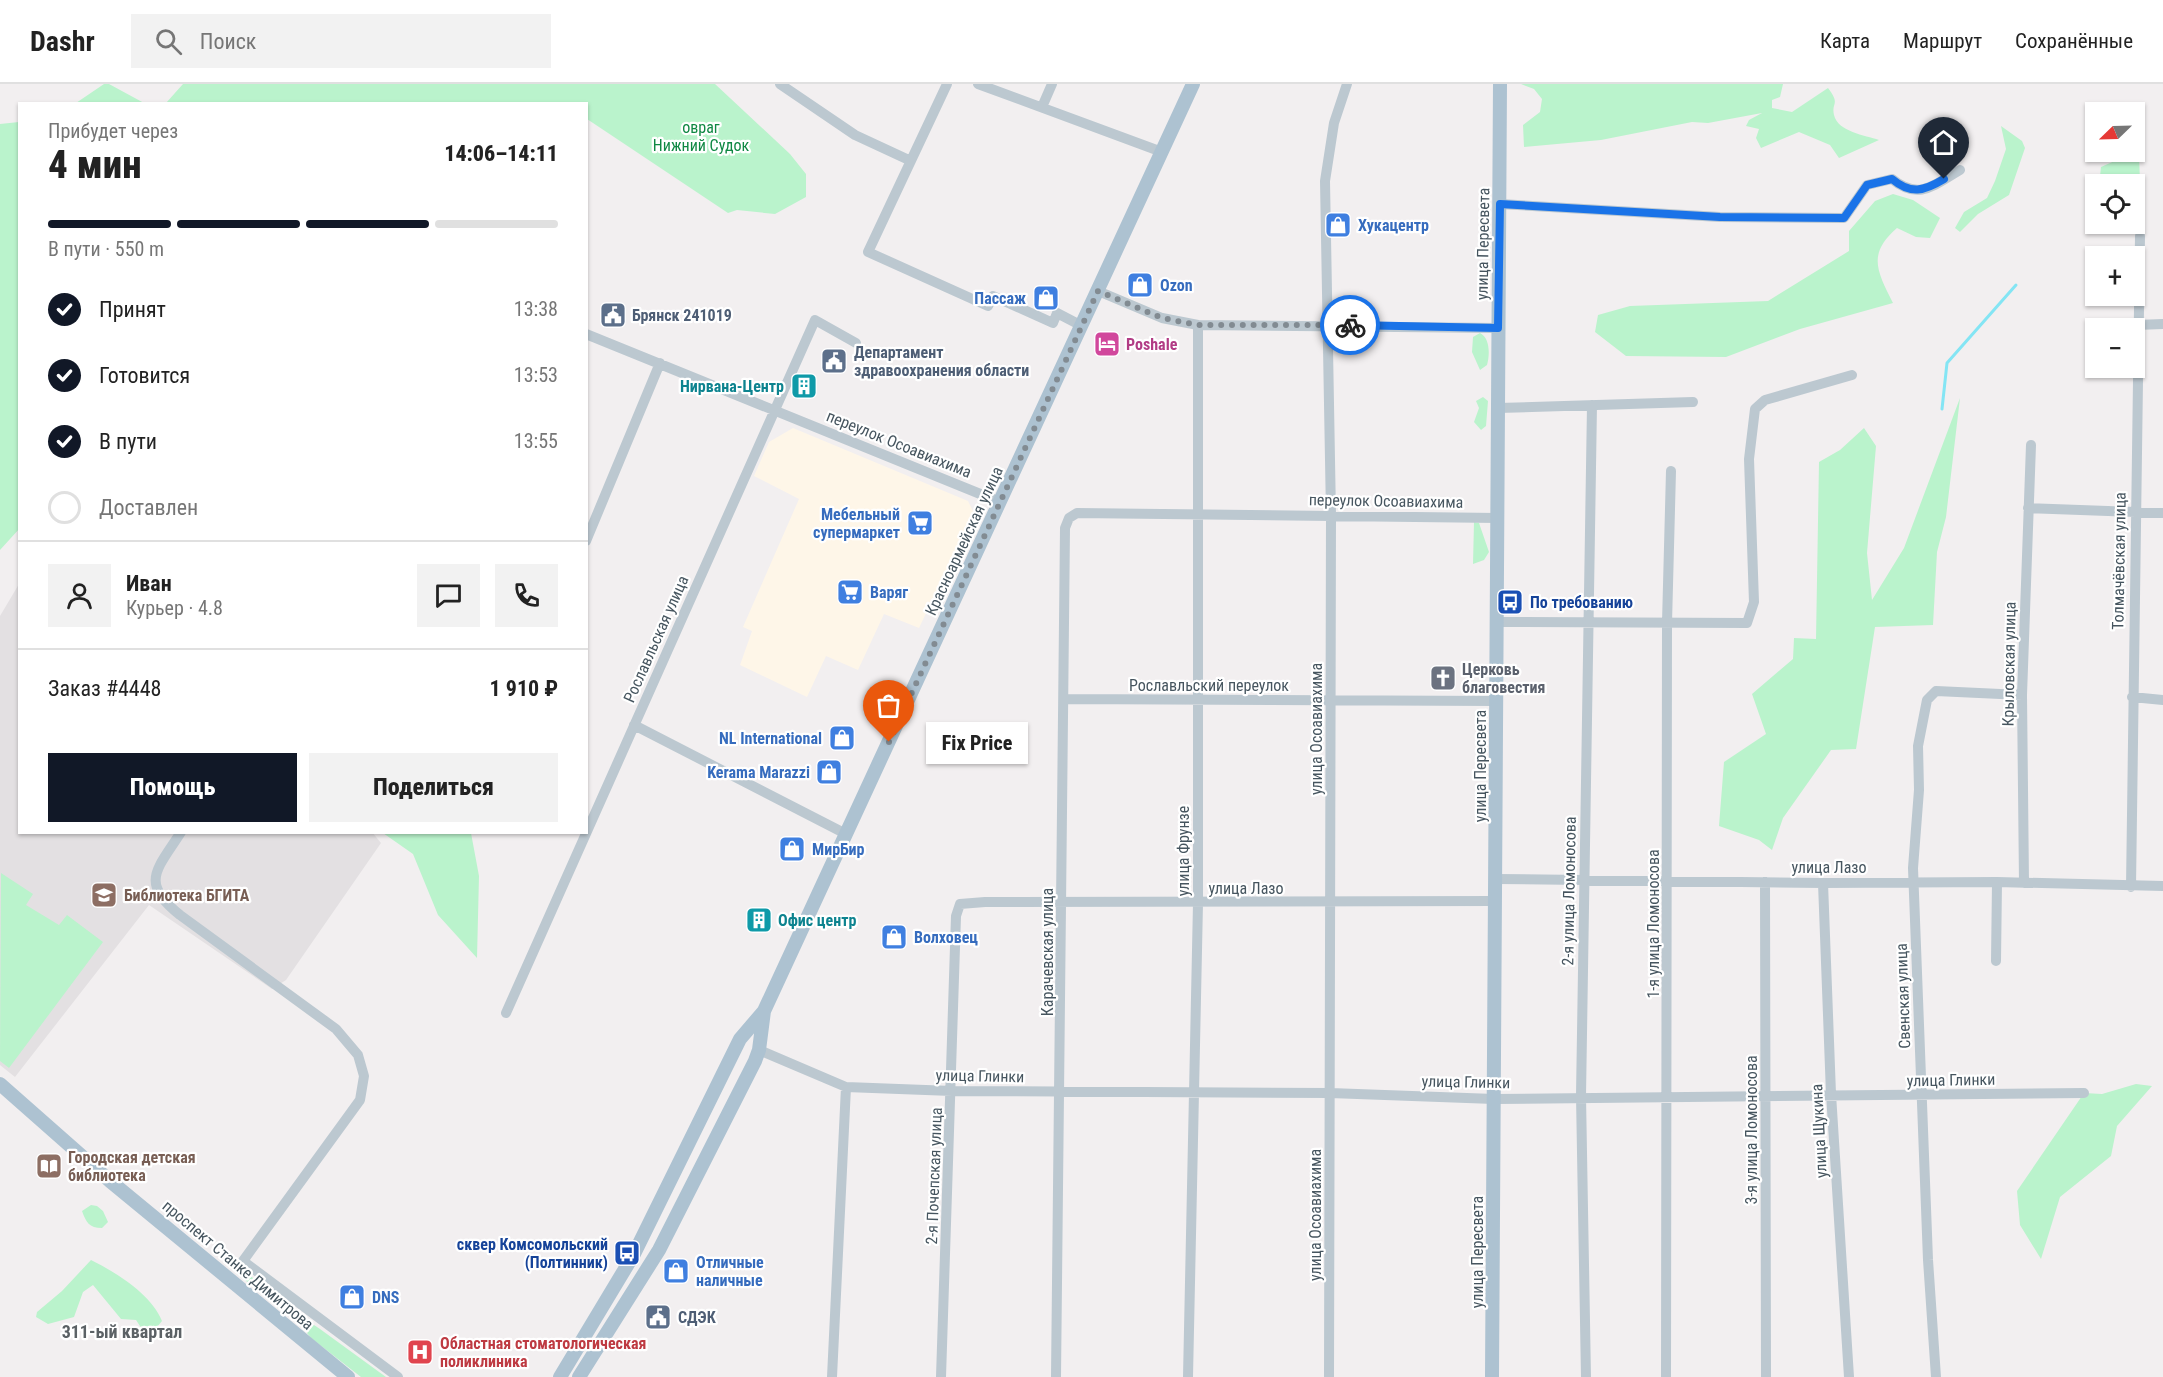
<!DOCTYPE html>
<html lang="ru">
<head>
<meta charset="utf-8">
<style>
	body { margin:0; font-family:"Roboto Condensed",sans-serif; background:#f2f2f2; color:#222; height:100vh; display:flex; flex-direction:column; font-size:22px; white-space:nowrap }
	* { box-sizing:border-box; margin:0 }
	p { font-size:20px; color:#767676 }
	.icon { flex:none; width:33px; height:33px; fill:none; stroke:currentColor; stroke-width:2; stroke-linecap:round; stroke-linejoin:round }
	.map { position:relative; flex:1; overflow:hidden }
	.details { position:absolute; left:18px; top:18px; width:570px; height:732px; display:flex; flex-direction:column; background:#fff; border-radius:0px; box-shadow:0 2px 4px #0004 }
	.details>* { flex:none }
	.needle { width:39px; rotate:247deg }
	.fabs { position:absolute; left:2085px; top:18px; display:grid; gap:12px }
	.fabs a { display:grid; place-items:center; width:60px; height:60px; border-radius:0px; background:#fff; box-shadow:0 2px 4px #0004; font-size:30px }
	.pin { position:absolute; display:grid; place-items:center; width:51px; height:51px; color:#fff; margin:-62px -26px; border-radius:50% 50% 50% 0; rotate:-45deg; box-shadow:0 0 6px #0007 }
	.pin .icon { rotate:45deg }
	.courier { position:absolute; display:grid; place-items:center; width:60px; height:60px; margin:-30px; border:4px solid #1a73e8; border-radius:50%; background:#fff; color:#222; box-shadow:0 2px 8px #0007 }
	.bubble { position:absolute; height:42px; border-radius:0px; background:#fff; box-shadow:0 2px 4px #0004; font-size:20px; font-weight:800; line-height:42px; text-align:center }
	.summary em { font-style:normal; font-weight:800 }
	.summary div { display:flex; flex-direction:column-reverse }
	.summary { display:flex; align-items:center; justify-content:space-between; height:102px; padding:0 30px }
	h1 { font-size:39px; font-weight:800; line-height:45px }
	.bar { display:grid; grid-template-columns:repeat(4,1fr); gap:9px 6px; align-content:center; height:72px; padding:0 30px }
	.bar i { height:8px; border-radius:4px; background:#e0e0e0 }
	.bar .current { background:#111827 }
	.bar p { grid-column:span 4 }
	.line { display:flex; align-items:center; gap:15px; padding:0 30px; border-top:2px solid #e0e0e0 }
	.line div { flex:1 }
	.round { display:grid; place-items:center; flex:none; width:63px; height:63px; border-radius:0px; background:#f2f2f2 }
	ol { padding:0 30px; list-style:none }
	li { display:flex; align-items:center; gap:18px; height:66px }
	li p { margin-inline-start:auto }
	li .icon { padding:6px; border-radius:50%; background:#111827; color:#fff; stroke-width:4 }
	li:last-child { color:#767676 }
	li i { width:33px; height:33px; border:3px solid #e0e0e0; border-radius:50% }
	.button { display:flex; gap:12px; margin-top:auto; padding:12px 30px }
	.button a { flex:1; height:69px; border-radius:0px; background:#111827; color:#fff; font-size:24px; font-weight:800; line-height:69px; text-align:center }
	.button a+a { background:#f2f2f2; color:#222 }
	header { display:flex; align-items:center; gap:36px; box-sizing:border-box; height:84px; padding:0 30px; background:#fff; border-bottom:2px solid #e0e0e0 }
	header strong { font-size:28px }
	nav { display:flex; gap:33px; margin-inline-start:auto; font-size:21px }
	.search { width:420px; height:54px; background:#f2f2f2; display:flex; align-items:center; gap:15px; box-sizing:border-box; padding:0 21px; border-radius:0px; color:#767676; font-size:22px }
	.map>svg:first-child { display:block }
	.commercial { fill:#fef6e8 }
	.education { fill:#e3e0e2 }
	.green { fill:#baf3cc }
	.lines { fill:none; stroke-linecap:round; stroke-linejoin:round }
	.stream { stroke:#84e5f4; stroke-width:3 }
	.minor { stroke:#bcc8d0; stroke-width:10 }
	.major { stroke:#adc2d1; stroke-width:14 }
	.done { stroke:#828b92; stroke-width:6; stroke-dasharray:0 10.8 }
	.route { stroke:#1a73e8; stroke-width:8 }
	.labels { text-anchor:middle; dominant-baseline:central; stroke-width:4.5; stroke-linejoin:round; paint-order:stroke }
	.park-label { font-size:16px; fill:#0f8843; stroke:#fff }
	.shop-label { font-size:16px; font-weight:bold; fill:#366cbe; stroke:#fff; text-anchor:start }
	.street-label { font-size:16px; fill:#46555f; stroke:#fff }
	.service-label { font-size:16px; font-weight:bold; fill:#4e5e75; stroke:#fff; text-anchor:start }
	.hotel-label { font-size:16px; font-weight:bold; fill:#b23c85; stroke:#fff; text-anchor:start }
	.culture-label { font-size:16px; font-weight:bold; fill:#0d838f; stroke:#fff; text-anchor:end }
	.transit-label { font-size:16px; font-weight:bold; fill:#164399; stroke:#fff; text-anchor:start }
	.worship-label { font-size:16px; font-weight:bold; fill:#5b616d; stroke:#fff; text-anchor:start }
	.education-label { font-size:16px; font-weight:bold; fill:#785e54; stroke:#fff; text-anchor:start }
	.health-label { font-size:16px; font-weight:bold; fill:#be3a42; stroke:#fff; text-anchor:start }
	.neighbourhood-label { font-size:18px; font-weight:bold; fill:#5b6165; stroke:#fff }
</style>
</head>
<body>
<header>
<strong>Dashr</strong>
<div class="search"><svg class="icon" aria-label="search" viewBox="0 0 24 24"><circle cx="10" cy="10" r="6"/><path d="M15 15l6 6"/></svg>Поиск</div>
<nav><a>Карта</a><a>Маршрут</a><a>Сохранённые</a></nav>
</header>
<div class="map">
<svg width="2163" height="1293" viewBox="0 0 2163 1293">
	<rect width="100%" height="100%" fill="#f2eff0"/>
	<!-- commercial -->
	<path class="commercial" d="M793 344 968 417 974 429 919 544 884 530 858 586 826 572 807 613 740 581 752 547 743 543 799 415 754 392 769 358Z"/>
	<!-- education -->
	<path class="education" d="M19 500 20 748H372L381 759 286 896 272 905 149 821 15 993 0 981V532Z"/>
	<!-- green -->
	<path class="green" d="M104 0H109L144 19H76Z
		M183 0H715L790 70 806 90V113L775 130 737 126 728 129 587 35 586 20 166 19Z
		M1521 0H1783L1780 13 1772 16V24L1792 28 1828 4C1841 21 1831 18 1834 31 1838 48 1865 51 1879 56L1839 74 1830 61 1799 48 1761 64 1756 54 1759 45 1746 42 1749 36 1762 29 1708 39 1692 38 1601 56 1524 63 1523 41 1540 28 1542 15 1534 5Z
		M19 38 20 444 0 466V40Z
		M2001 42 2022 57 2025 64 2009 111 1978 130 1960 148 1955 144 1964 128 1987 114 1995 97 2006 65Z
		M2128 71H2139L2140 98 2135 124 2134 100H2104L2100 92 2101 83Z
		M1893 110 1913 116 1940 134 1930 154 1916 153 1897 144C1867 170 1877 187 1893 219L1800 245 1726 273 1626 272 1595 248 1598 231 1630 222 1768 217 1849 167V147L1875 117Z
		M1480 249C1490 254 1490 270 1487 281L1480 286 1472 268 1473 253Z
		M1483 313 1488 317 1486 342 1481 346 1474 338 1479 324 1476 317Z
		M1960 314 1946 433 1937 468 1933 541 1875 543 1856 665 1831 666 1783 734 1772 766 1759 756 1719 742 1724 678 1766 650 1752 610 1793 575 1794 554 1816 555 1819 378 1840 366 1864 344 1876 362 1867 469 1872 516 1904 464Z
		M1474 438 1479 439 1489 468 1484 476 1473 480Z
		M383 749H471L479 792 477 874 438 831 413 770Z
		M1 789 33 810 26 821 59 841 67 831 103 858 9 984 0 977Z
		M2136 1000 2152 1002 2117 1042 2111 1072 2060 1113 2041 1175 2020 1141 2017 1107 2084 1009 2102 1010Z
		M91 1121 97 1122 103 1127 108 1138 102 1144C89 1144 86 1138 82 1127Z
		M91 1176C117 1189 151 1210 162 1237L157 1243 144 1248 136 1236 121 1235 93 1201 83 1208 74 1233 48 1240 36 1233 37 1228 62 1207Z
		M234 1180 292 1223 293 1228 289 1232 283 1228 231 1184Z
		M314 1241 320 1245 386 1293H361L311 1254 307 1249 309 1244Z"/>
	<g class="lines">
		<!-- stream -->
		<path class="stream" d="M1942 325 1947 279 2016 201"/>
		<!-- minor -->
		<path class="minor" d="M780 0 855 51 911 77
			M947 0 868 168 988 222 993 212 1053 239 1057 229 1082 242
			M978 0 1162 68
			M1042 23 1052 0
			M1500 120 1720 133 1844 134 1867 101 1892 95C1919 117 1934 101 1960 86
			M1098 207 1162 234 1198 241 1498 244
			M2136 241 2163 240
			M586 250 1000 418
			M1498 324 1693 318
			M2028 424 2163 429
			M586 457 660 279
			M1497 538 1747 539 1754 518 1749 375 1755 325 1765 316 1852 291
			M2132 613 2163 616
			M1065 615 1497 617
			M634 641 846 750
			M181 748C157 786 139 798 180 831L336 945 358 971 364 992 360 1016 243 1177 398 1293
			M1496 795 1823 799 1997 798 2163 802
			M1765 798 1766 1293
			M1823 799 1831 1010 1849 1293
			M2024 799 2022 611 2031 361
			M2131 803 2140 152
			M1996 877 1997 798
			M506 929 815 236 856 259
			M759 966 846 1003 952 1007 1330 1009 1494 1015 2084 1009
			M832 1293 846 1003
			M941 1293 956 832 960 820 985 818 1495 817
			M1056 1293 1065 444 1069 434 1077 429 1498 434
			M1188 1293 1198 819V241
			M1329 1293 1331 431 1325 97 1334 39 1347 0
			M1586 1293 1581 1012 1592 321
			M1666 1293 1667 539 1671 387
			M1936 1293 1928 1176 1913 784 1919 706 1918 662 1927 616 1936 607 2022 611"/>
		<!-- major -->
		<path class="major" d="M0 1000 110 1097 348 1293
			M560 1293 634 1170 740 955 764 927 1193 0
			M579 1293 659 1166 755 977 759 966 764 927
			M1492 1293 1500 0"/>
	</g>
	<g class="lines">
		<!-- done -->
		<path class="done" d="M889 658 1098 207 1162 234 1198 241H1350"/>
		<!-- route -->
		<path class="route" d="M1350 241 1498 244 1500 120 1720 133 1844 134 1867 101 1892 95C1911 111 1924 107 1944 95"/>
	</g>
	<!-- icons -->
	<defs>
		<symbol id="shop-square" viewBox="-11 -11 22 22"><rect x="-9" y="-9" width="18" height="18" rx="4" fill="#3f7fe0" stroke="#fff"/><path d="M-5-2.5h2.3a2.7 3.5 0 0 1 5.4 0H5L5.5 6h-11ZM-1.5-2.5h3a1.5 2.3 0 0 0-3 0Z" fill="#fff"/></symbol>
		<symbol id="civic-square" viewBox="-11 -11 22 22"><rect x="-9" y="-9" width="18" height="18" rx="4" fill="#5c6f8a" stroke="#fff"/><path d="M-.6-6.5H3V-4.5H.6V-3L4-1V1h2V6H-6V1h2V-1L-.6-3ZM-1.2 2.5V6h2.4V2.5Z" fill="#fff"/></symbol>
		<symbol id="hotel-square" viewBox="-11 -11 22 22"><rect x="-9" y="-9" width="18" height="18" rx="4" fill="#d1479c" stroke="#fff"/><path d="M-6-4.5h1.5V1H6V5H4.5V3h-9V5H-6ZM-4 0a1.8 1.8 0 1 1 3.6 0ZM.5 0V-2.5h3Q6-2.5 6 0Z" fill="#fff"/></symbol>
		<symbol id="building-square" viewBox="-11 -11 22 22"><rect x="-9" y="-9" width="18" height="18" rx="4" fill="#0f9aa8" stroke="#fff"/><path d="M-4-6H4V6H1V3H-1V6H-4ZM-2.5-4.3h1.7v1.8h-1.7ZM.8-4.3h1.7v1.8H.8ZM-2.5-1h1.7V.8h-1.7ZM.8-1h1.7V.8H.8Z" fill="#fff"/></symbol>
		<symbol id="supermarket-square" viewBox="-11 -11 22 22"><rect x="-9" y="-9" width="18" height="18" rx="4" fill="#3f7fe0" stroke="#fff"/><path d="M-6-5.5h2.5l.6 2H6L4.5 2H-2.5L-4.4-4H-6ZM-1.5 3.2a1.3 1.3 0 1 0 .1 0ZM3 3.2a1.3 1.3 0 1 0 .1 0Z" fill="#fff"/></symbol>
		<symbol id="bus-square" viewBox="-11 -11 22 22"><rect x="-9" y="-9" width="18" height="18" rx="4" fill="#1a4fb4" stroke="#fff"/><path d="M-5-6H5V4H4V6H2V4H-2V6H-4V4H-5ZM-3.5-4V0h7V-4ZM-3.5 1.2v1.5H-2V1.2ZM2 1.2v1.5H3.5V1.2Z" fill="#fff"/></symbol>
		<symbol id="church-square" viewBox="-11 -11 22 22"><rect x="-9" y="-9" width="18" height="18" rx="4" fill="#6b7280" stroke="#fff"/><path d="M-1.2-6h2.4v3.5h3.3v2.4h-3.3V6h-2.4V-.1h-3.3v-2.4h3.3Z" fill="#fff"/></symbol>
		<symbol id="school-square" viewBox="-11 -11 22 22"><rect x="-9" y="-9" width="18" height="18" rx="4" fill="#8d6e63" stroke="#fff"/><path d="M0-5L7-2L0 1L-7-2ZM-4 1L0 2.5L4 1V4Q0 6-4 4Z" fill="#fff"/></symbol>
		<symbol id="library-square" viewBox="-11 -11 22 22"><rect x="-9" y="-9" width="18" height="18" rx="4" fill="#8d6e63" stroke="#fff"/><path d="M-6-4Q-3-5.5-.7-3.5V5Q-3 3-6 4ZM6-4Q3-5.5 .7-3.5V5Q3 3 6 4Z" fill="#fff"/></symbol>
		<symbol id="hospital-square" viewBox="-11 -11 22 22"><rect x="-9" y="-9" width="18" height="18" rx="4" fill="#e0444e" stroke="#fff"/><path d="M-5-5h3v3.5h4V-5h3V5h-3V1.5h-4V5h-3Z" fill="#fff"/></symbol>
	</defs>
	<g fill-rule="evenodd">
		<use href="#shop-square" x="1323" y="126" width="30" height="30"/>
		<use href="#shop-square" x="1125" y="186" width="30" height="30"/>
		<use href="#shop-square" x="1031" y="199" width="30" height="30"/>
		<use href="#civic-square" x="598" y="216" width="30" height="30"/>
		<use href="#hotel-square" x="1092" y="245" width="30" height="30"/>
		<use href="#civic-square" x="819" y="262" width="30" height="30"/>
		<use href="#building-square" x="789" y="287" width="30" height="30"/>
		<use href="#supermarket-square" x="905" y="424" width="30" height="30"/>
		<use href="#supermarket-square" x="835" y="493" width="30" height="30"/>
		<use href="#bus-square" x="1495" y="503" width="30" height="30"/>
		<use href="#church-square" x="1428" y="579" width="30" height="30"/>
		<use href="#shop-square" x="827" y="639" width="30" height="30"/>
		<use href="#shop-square" x="814" y="673" width="30" height="30"/>
		<use href="#shop-square" x="777" y="750" width="30" height="30"/>
		<use href="#school-square" x="89" y="796" width="30" height="30"/>
		<use href="#building-square" x="744" y="821" width="30" height="30"/>
		<use href="#shop-square" x="879" y="838" width="30" height="30"/>
		<use href="#library-square" x="34" y="1067" width="30" height="30"/>
		<use href="#bus-square" x="612" y="1154" width="30" height="30"/>
		<use href="#shop-square" x="661" y="1172" width="30" height="30"/>
		<use href="#shop-square" x="337" y="1198" width="30" height="30"/>
		<use href="#civic-square" x="643" y="1218" width="30" height="30"/>
		<use href="#hospital-square" x="405" y="1253" width="30" height="30"/>
	</g>
	<g class="labels">
		<!-- park labels -->
		<g class="park-label">
			<text x="701" y="43">овраг<tspan x="701" dy="18">Нижний Судок</tspan></text>
		</g>
		<!-- shop labels -->
		<g class="shop-label">
			<text x="1358" y="141">Хукацентр</text>
			<text x="1160" y="201">Ozon</text>
			<text x="1026" y="214" text-anchor="end">Пассаж</text>
			<text x="900" y="430" text-anchor="end">Мебельный<tspan x="900" dy="18">супермаркет</tspan></text>
			<text x="870" y="508">Варяг</text>
			<text x="822" y="654" text-anchor="end">NL International</text>
			<text x="810" y="688" text-anchor="end">Kerama Marazzi</text>
			<text x="812" y="765">МирБир</text>
			<text x="914" y="853">Волховец</text>
			<text x="696" y="1178">Отличные<tspan x="696" dy="18">наличные</tspan></text>
			<text x="372" y="1213">DNS</text>
		</g>
		<!-- street labels -->
		<g class="street-label">
			<text transform="translate(1483 160) rotate(-89)">улица Пересвета</text>
			<text transform="translate(899 360) rotate(22)">переулок Осоавиахима</text>
			<text transform="translate(1386 417) rotate(1)">переулок Осоавиахима</text>
			<text transform="translate(964 457) rotate(-65)">Красноармейская улица</text>
			<text transform="translate(2119 477) rotate(-89)">Толмачёвская улица</text>
			<text transform="translate(656 555) rotate(-66)">Рославльская улица</text>
			<text transform="translate(2009 580) rotate(-89)">Крыловская улица</text>
			<text x="1209" y="601">Рославльский переулок</text>
			<text transform="translate(1316 645) rotate(-90)">улица Осоавиахима</text>
			<text transform="translate(1480 682) rotate(-90)">улица Пересвета</text>
			<text transform="translate(1183 767) rotate(-90)">улица Фрунзе</text>
			<text x="1829" y="783">улица Лазо</text>
			<text x="1246" y="804">улица Лазо</text>
			<text transform="translate(1569 807) rotate(-89)">2-я улица Ломоносова</text>
			<text transform="translate(1653 840) rotate(-90)">1-я улица Ломоносова</text>
			<text transform="translate(1047 868) rotate(-90)">Карачевская улица</text>
			<text transform="translate(1903 912) rotate(-92)">Свенская улица</text>
			<text transform="translate(980 992) rotate(1)">улица Глинки</text>
			<text transform="translate(1951 996) rotate(-1)">улица Глинки</text>
			<text transform="translate(1466 998) rotate(1)">улица Глинки</text>
			<text transform="translate(1751 1046) rotate(-90)">3-я улица Ломоносова</text>
			<text transform="translate(1819 1047) rotate(-93)">улица Щукина</text>
			<text transform="translate(934 1092) rotate(-88)">2-я Почепская улица</text>
			<text transform="translate(1315 1131) rotate(-90)">улица Осоавиахима</text>
			<text transform="translate(1477 1168) rotate(-90)">улица Пересвета</text>
			<text transform="translate(238 1181) rotate(40)">проспект Станке Димитрова</text>
		</g>
		<!-- service labels -->
		<g class="service-label">
			<text x="632" y="231">Брянск 241019</text>
			<text x="854" y="268">Департамент<tspan x="854" dy="18">здравоохранения области</tspan></text>
			<text x="678" y="1233">СДЭК</text>
		</g>
		<!-- hotel labels -->
		<g class="hotel-label">
			<text x="1126" y="260">Poshale</text>
		</g>
		<!-- culture labels -->
		<g class="culture-label">
			<text x="784" y="302">Нирвана-Центр</text>
			<text x="778" y="836" text-anchor="start">Офис центр</text>
		</g>
		<!-- transit labels -->
		<g class="transit-label">
			<text x="1530" y="518">По требованию</text>
			<text x="608" y="1160" text-anchor="end">сквер Комсомольский<tspan x="608" dy="18">(Полтинник)</tspan></text>
		</g>
		<!-- worship labels -->
		<g class="worship-label">
			<text x="1462" y="585">Церковь<tspan x="1462" dy="18">благовестия</tspan></text>
		</g>
		<!-- education labels -->
		<g class="education-label">
			<text x="124" y="811">Библиотека БГИТА</text>
			<text x="68" y="1073">Городская детская<tspan x="68" dy="18">библиотека</tspan></text>
		</g>
		<!-- health labels -->
		<g class="health-label">
			<text x="440" y="1259">Областная стоматологическая<tspan x="440" dy="18">поликлиника</tspan></text>
		</g>
		<!-- neighbourhood labels -->
		<g class="neighbourhood-label">
			<text x="122" y="1247">311-ый квартал</text>
		</g>
	</g>
</svg>
<div class="fabs">
<a><svg class="needle" viewBox="-14 -14 28 28"><path d="M0-13l5 13h-10z" fill="#e53935"/><path d="M0 13l5-13h-10z" fill="#767676"/></svg></a>
<a><svg class="icon" aria-label="locate" viewBox="0 0 24 24"><circle cx="12" cy="12" r="6"/><path d="M12 2v4M12 18v4M2 12h4M18 12h4"/></svg></a>
<a>+</a>
<a>−</a>
</div>
<div class="pin" style="left:889px;top:658px;background:#ea580c"><svg class="icon" aria-label="bag" viewBox="0 0 24 24"><path d="M5 8h14l-1 12H6zM9 8a3 3 0 0 1 6 0"/></svg></div>
<div class="pin" style="left:1944px;top:95px;background:#1f2937"><svg class="icon" aria-label="home" viewBox="0 0 24 24"><path d="M3 11l9-7 9 7M6 9v11h12V9"/></svg></div>
<div class="courier" style="left:1350px;top:241px"><svg class="icon" aria-label="bike" viewBox="0 0 24 24"><circle cx="6" cy="16" r="4"/><circle cx="18" cy="16" r="4"/><path d="M6 16l4-8h5l3 8M10 8l3 8H6M13 5h3"/></svg></div>
<div class="bubble" style="left:926px;top:638px;width:102px">Fix Price</div>
<section class="details">
<div class="summary"><div><h1>4 мин</h1><p>Прибудет через</p></div><em>14:06–14:11</em></div>
<div class="bar"><i class="current"></i><i class="current"></i><i class="current"></i><i></i><p>В пути · 550 m</p></div>
<ol>
<li><svg class="icon" aria-label="check" viewBox="0 0 24 24"><path d="M5 12l5 5 9-10"/></svg>Принят<p>13:38</p></li>
<li><svg class="icon" aria-label="check" viewBox="0 0 24 24"><path d="M5 12l5 5 9-10"/></svg>Готовится<p>13:53</p></li>
<li><svg class="icon" aria-label="check" viewBox="0 0 24 24"><path d="M5 12l5 5 9-10"/></svg>В пути<p>13:55</p></li>
<li><i></i>Доставлен</li>
</ol>
<div class="line" style="height:108px"><a class="round"><svg class="icon" aria-label="person" viewBox="0 0 24 24"><circle cx="12" cy="8" r="4"/><path d="M4 21q1-7 8-7t8 7"/></svg></a><div><b>Иван</b><p>Курьер · 4.8</p></div><a class="round"><svg class="icon" aria-label="chat" viewBox="0 0 24 24"><path d="M4 5h16v11H9l-5 4z"/></svg></a><a class="round"><svg class="icon" aria-label="phone" viewBox="0 0 24 24"><path d="M5 4h4l2 5-3 2q2 4 5 5l2-3 5 2v4C11 20 4 13 5 4z"/></svg></a></div>
<div class="line" style="height:78px"><div>Заказ #4448</div><b>1 910 ₽</b></div>
<div class="button"><a>Помощь</a><a>Поделиться</a></div>
</section>
</div>
</body>
</html>
